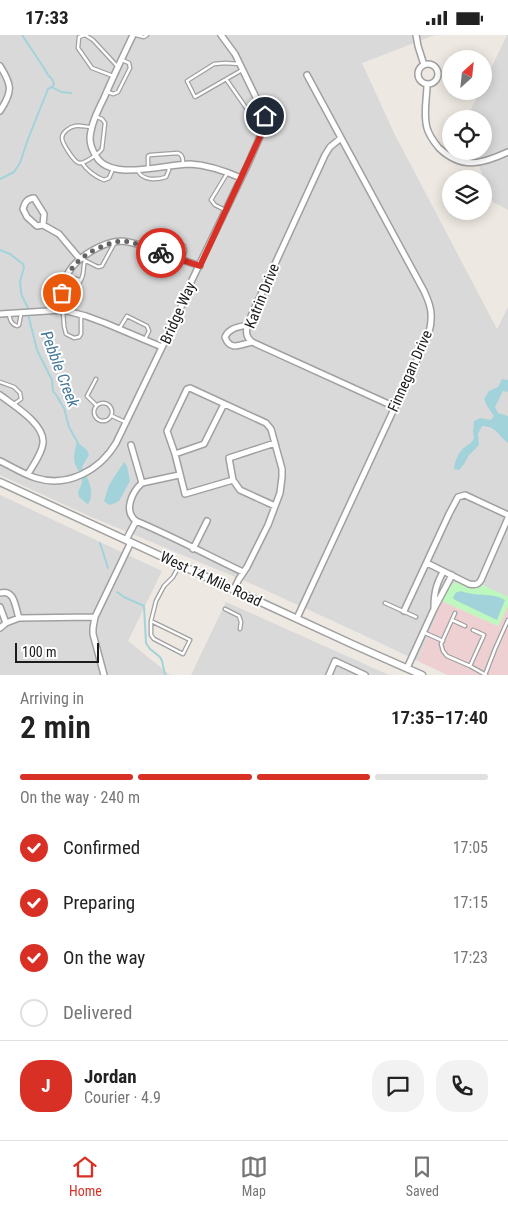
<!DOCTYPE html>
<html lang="en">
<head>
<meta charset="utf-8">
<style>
	body { margin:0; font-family:"Roboto Condensed",sans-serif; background:#f2f2f2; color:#222; height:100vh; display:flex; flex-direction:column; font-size:19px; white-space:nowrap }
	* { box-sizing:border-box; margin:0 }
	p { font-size:16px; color:#767676 }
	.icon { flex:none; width:28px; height:28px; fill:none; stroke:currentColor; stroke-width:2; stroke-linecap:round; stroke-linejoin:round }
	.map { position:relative; height:640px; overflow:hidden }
	.side { display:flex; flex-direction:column; background:#fff; flex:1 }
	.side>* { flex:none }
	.needle { width:32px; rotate:27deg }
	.tools { position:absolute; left:442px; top:15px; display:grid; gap:10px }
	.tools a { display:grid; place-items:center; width:50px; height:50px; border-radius:50%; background:#fff; box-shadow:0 2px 12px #0003; font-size:25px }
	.scale { position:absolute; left:15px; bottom:12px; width:84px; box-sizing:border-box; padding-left:5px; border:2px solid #1c1c1c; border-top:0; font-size:14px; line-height:18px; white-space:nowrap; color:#1c1c1c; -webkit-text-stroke:4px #fff; paint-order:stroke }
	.pin { position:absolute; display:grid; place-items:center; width:42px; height:42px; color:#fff; margin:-21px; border:2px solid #fff; border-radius:50%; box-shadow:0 1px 5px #0007 }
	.courier { position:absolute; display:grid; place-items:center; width:50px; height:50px; margin:-25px; border:4px solid #d93025; border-radius:50%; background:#fff; color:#222; box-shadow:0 1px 6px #0007 }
	.summary em { font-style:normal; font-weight:600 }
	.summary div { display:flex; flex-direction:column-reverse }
	.summary { display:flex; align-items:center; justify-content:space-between; height:85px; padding:0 20px }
	h1 { font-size:32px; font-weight:600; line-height:38px }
	.bar { display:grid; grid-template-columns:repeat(4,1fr); gap:8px 5px; align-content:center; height:60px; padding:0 20px }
	.bar i { height:6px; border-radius:4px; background:#e0e0e0 }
	.bar .active { background:#d93025 }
	.bar p { grid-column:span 4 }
	.line { display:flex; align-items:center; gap:12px; padding:0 20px; border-top:1px solid #e0e0e0 }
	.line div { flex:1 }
	.round { display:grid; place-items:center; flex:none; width:52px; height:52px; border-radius:20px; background:#f2f2f2 }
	ol { padding:0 20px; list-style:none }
	li { display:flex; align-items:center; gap:15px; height:55px }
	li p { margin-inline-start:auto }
	li .icon { padding:5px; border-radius:50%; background:#d93025; color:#fff; stroke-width:4 }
	li:last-child { color:#767676 }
	li i { width:28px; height:28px; border:2px solid #e0e0e0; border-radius:50% }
	.status { display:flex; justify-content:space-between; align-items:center; height:35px; padding:0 25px; background:#fff; direction:ltr }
	.status svg { height:14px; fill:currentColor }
	.dock { display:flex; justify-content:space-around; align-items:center; height:70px; border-top:1px solid #e0e0e0; background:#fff; font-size:14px; color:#767676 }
	.dock a { display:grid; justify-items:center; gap:2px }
	.dock .active { color:#d93025 }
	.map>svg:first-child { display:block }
	.residential { fill:#dad9d9 }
	.commercial { fill:#eed0d2 }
	.park { fill:#bff8be }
	.water { fill:#a2d3da }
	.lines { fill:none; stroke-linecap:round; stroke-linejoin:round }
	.stream { stroke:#a2d3da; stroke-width:2 }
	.service-casing { stroke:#a0a0a0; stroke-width:5 }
	.minor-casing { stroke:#a0a0a0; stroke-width:8 }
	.tertiary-casing { stroke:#a0a0a0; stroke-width:9 }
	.service { stroke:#fff; stroke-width:2.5 }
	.minor { stroke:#fff; stroke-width:5 }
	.tertiary { stroke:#fff; stroke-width:6 }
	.done { stroke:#656361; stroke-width:5; stroke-dasharray:0 9 }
	.route { stroke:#d93025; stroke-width:6 }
	.labels { text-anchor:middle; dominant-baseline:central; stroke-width:4; stroke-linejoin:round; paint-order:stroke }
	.street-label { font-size:15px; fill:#1c1c1c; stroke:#fff }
	.water-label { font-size:16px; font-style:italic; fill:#45789a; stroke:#fff }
</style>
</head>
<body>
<div class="status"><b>17:33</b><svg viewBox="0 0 49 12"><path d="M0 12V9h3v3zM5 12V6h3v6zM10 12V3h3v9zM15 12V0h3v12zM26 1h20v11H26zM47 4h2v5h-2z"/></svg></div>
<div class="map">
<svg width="508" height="640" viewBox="0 0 508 640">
	<rect width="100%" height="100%" fill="#ede8e1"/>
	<!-- residential -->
	<path class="residential" d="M0 0H435L362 28 394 98 497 294 508 272V571L442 566 418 626 357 597 245 546 89 481 0 440Z
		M507 0H508V175L493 167 473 116H484V84H466L480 56H484V48Z
		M0 460 162 536 128 606 170 640H0Z
		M226 567 389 640H191Z"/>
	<!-- commercial -->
	<path class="commercial" d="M442 566 498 591 508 571V640H447L418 626Z"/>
	<!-- park -->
	<path class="park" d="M457 547C466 549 473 555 481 549L508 562V571L498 591 442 566C446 558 448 550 457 547Z"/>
	<!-- water -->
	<path class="water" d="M502 344 508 345V357L503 356 495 372 498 378 508 381V408C498 401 498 392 482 391L478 399 479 410 469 420 464 429 459 435 454 434C455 426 458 417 465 412 469 409 472 408 474 403L473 396 474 386 480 383 491 385 494 381 487 371 484 364 489 356 498 352Z
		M77 407 87 415 89 420 82 432C88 445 95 455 89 468L87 469 79 462 78 457C79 454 82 450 82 446 83 440 78 436 76 431 72 424 75 414 77 407Z
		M124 427 127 431 130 446 119 466 115 468 109 470 104 466 109 450Z
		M461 556C475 562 492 557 505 565L497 585 455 565 453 563C455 558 456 557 461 556Z"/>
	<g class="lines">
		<!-- stream -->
		<path class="stream" d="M52 52 61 57 71 58
			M0 144 14 137 20 128 28 104 48 54 52 52 54 49 52 44 48 40 44 33 22 0
			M0 215 10 219 23 229 24 232 20 247 21 257 22 261 28 273 29 283 37 315 52 345 53 356 57 361 59 365 64 373 69 392 78 408
			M100 508 108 533
			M117 557 124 562 144 571 146 608 150 614 160 622 162 626 165 640"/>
		<defs>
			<path id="service" d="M136 0 144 2 147 0
				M239 29 225 28 214 29 187 46 195 62 242 35
				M113 41 92 33 78 13 79 2 85 0 93 5 118 32
				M226 44 249 77 251 78 261 74
				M108 57 113 59 118 57 130 33 129 28 122 25
				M91 92C86 92 80 90 75 91 70 92 62 97 62 103 62 108 74 127 79 128 85 129 99 118 102 114L105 88 102 84 97 82
				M82 128C87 135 96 142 104 145L109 143 113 134
				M148 134V121L150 120 178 118C183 120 183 124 183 129
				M138 136C143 146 157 145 166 142L169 135 168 132
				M225 175 215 170 211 165 228 137
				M154 214C156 207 157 202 164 200L184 211 185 216 183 224
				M165 218 170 204
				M82 224 98 232 102 231 114 209
				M68 242 80 245
				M64 262C72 255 81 250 83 239 84 234 83 231 85 226
				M63 276 64 291 66 299 74 303 79 302 81 299V280
				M9 279C10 285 11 289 17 291L19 290 21 279
				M119 294 127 281 147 291 149 296 145 304
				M96 344 87 361 96 370
				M0 347 14 352 20 358 21 364 14 369
				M94 377a9 9 0 1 1 18 0a9 9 0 1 1-18 0Z
				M112 381 125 387
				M385 568 416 582
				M225 574 239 581 241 587 240 594
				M455 578 441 609 443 616 447 621 470 631 486 640
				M452 585 465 591
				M151 586V600L154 604 183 619 190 605 151 586 156 566 164 551 173 542 179 531
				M423 597 443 606
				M470 631 484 600 473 595
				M485 640 495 614 508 585"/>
			<path id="minor" d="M133 0C123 21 113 42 104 63 98 75 91 89 90 103 90 109 92 115 96 121 110 147 165 129 190 129 208 130 225 136 241 143
				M416 0 418 11 424 30
				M418 39a10 10 0 1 1 20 0a10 10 0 1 1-20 0Z
				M0 31C12 50 13 56 0 76
				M427 49C427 64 423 78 427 93 429 100 434 107 439 113 462 135 482 129 508 117
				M341 103 330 112 325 120 247 290C246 298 246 302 252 307L395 372
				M43 190 37 191 27 182 23 174C25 167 27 164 34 163L44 179 43 190 59 199 80 224
				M63 275C63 263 62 251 67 240 75 223 102 207 121 206 126 206 132 208 137 209L200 231
				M0 279 63 275 86 281 105 288 162 312
				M247 290C238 292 229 293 225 302 230 317 241 309 252 307
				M0 360C13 370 45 389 43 408 42 419 33 430 28 439
				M275 408 229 423 233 445 240 455 275 471
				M131 410 142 448
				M175 419 204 409 224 369
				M0 426C11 431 23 439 36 443 68 453 100 435 116 408L179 277 192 245 248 129 265 90V81L235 19 221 0
				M233 445 185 459 175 419 167 396 187 354 190 353 266 388 271 394 282 434V442L280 458 268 490 247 532 239 544 234 554
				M142 448 179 440
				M136 486C172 501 207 520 243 537
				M126 505 136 486C123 476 132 457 142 448
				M193 514 207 486
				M427 528 469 549C475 550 478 550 481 545L508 483
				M0 558C15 554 15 572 19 583
				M0 572 6 588
				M434 573C434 558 436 550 443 537
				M404 576 449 479 458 462 465 460 508 480
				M297 583 413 333C420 318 431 300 431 284 432 274 428 265 424 256L307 40
				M0 593 6 588 19 583 95 582
				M407 633 434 574 452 540
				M104 640 93 599V593L95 582 131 507
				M329 640 335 626 365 640"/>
			<path id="tertiary" d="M0 447 354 610 422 640"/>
		</defs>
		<!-- service casing -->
		<use href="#service" class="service-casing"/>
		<!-- minor casing -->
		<use href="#minor" class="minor-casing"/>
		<!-- tertiary casing -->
		<use href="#tertiary" class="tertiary-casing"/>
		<!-- service -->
		<use href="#service" class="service"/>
		<!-- minor -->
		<use href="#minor" class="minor"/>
		<!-- tertiary -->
		<use href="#tertiary" class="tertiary"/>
	</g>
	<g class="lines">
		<!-- done -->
		<path class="done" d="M62 258C66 234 80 221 101 212 108 209 115 206 123 206 136 207 149 214 161 218"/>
		<!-- route -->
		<path class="route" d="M161 218 200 231 258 106 265 90V81"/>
	</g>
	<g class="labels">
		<!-- street labels -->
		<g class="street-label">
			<text transform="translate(262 261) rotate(-68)">Katrin Drive</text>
			<text transform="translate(178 278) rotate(-66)">Bridge Way</text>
			<text transform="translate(410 336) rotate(-66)">Finnegan Drive</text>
			<text transform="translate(211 544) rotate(25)">West 14 Mile Road</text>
		</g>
		<!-- water labels -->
		<g class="water-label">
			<text transform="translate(60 334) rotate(69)">Pebble Creek</text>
		</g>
	</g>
</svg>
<div class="tools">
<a><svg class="needle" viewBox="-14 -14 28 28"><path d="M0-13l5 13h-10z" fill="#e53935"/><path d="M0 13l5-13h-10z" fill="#767676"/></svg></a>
<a><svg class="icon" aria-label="locate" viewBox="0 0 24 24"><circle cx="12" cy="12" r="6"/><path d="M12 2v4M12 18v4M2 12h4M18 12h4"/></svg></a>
<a><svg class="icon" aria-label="layers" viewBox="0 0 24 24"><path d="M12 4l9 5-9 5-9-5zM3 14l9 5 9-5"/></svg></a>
</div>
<div class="scale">100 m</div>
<div class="pin" style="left:62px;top:258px;background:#ea580c"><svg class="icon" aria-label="bag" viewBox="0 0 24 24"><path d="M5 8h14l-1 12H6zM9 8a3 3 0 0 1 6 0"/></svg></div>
<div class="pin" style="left:265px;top:81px;background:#1f2937"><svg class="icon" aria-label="home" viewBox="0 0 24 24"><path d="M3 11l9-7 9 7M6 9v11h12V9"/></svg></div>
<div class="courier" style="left:161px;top:218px"><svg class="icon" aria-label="bike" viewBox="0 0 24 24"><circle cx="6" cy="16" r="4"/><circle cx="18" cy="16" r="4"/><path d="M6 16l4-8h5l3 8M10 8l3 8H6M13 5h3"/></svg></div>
</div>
<section class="side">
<div class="summary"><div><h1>2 min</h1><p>Arriving in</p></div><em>17:35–17:40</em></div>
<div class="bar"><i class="active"></i><i class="active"></i><i class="active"></i><i></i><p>On the way · 240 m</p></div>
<ol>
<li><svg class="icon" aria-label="check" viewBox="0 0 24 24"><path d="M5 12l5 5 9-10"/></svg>Confirmed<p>17:05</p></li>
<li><svg class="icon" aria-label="check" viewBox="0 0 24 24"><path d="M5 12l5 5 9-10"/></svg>Preparing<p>17:15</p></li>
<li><svg class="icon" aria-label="check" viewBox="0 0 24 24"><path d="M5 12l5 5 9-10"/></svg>On the way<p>17:23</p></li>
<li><i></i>Delivered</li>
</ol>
<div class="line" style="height:90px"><b class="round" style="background:#d93025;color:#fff">J</b><div><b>Jordan</b><p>Courier · 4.9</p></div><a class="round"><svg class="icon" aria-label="chat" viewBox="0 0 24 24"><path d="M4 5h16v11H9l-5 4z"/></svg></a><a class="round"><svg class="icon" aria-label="phone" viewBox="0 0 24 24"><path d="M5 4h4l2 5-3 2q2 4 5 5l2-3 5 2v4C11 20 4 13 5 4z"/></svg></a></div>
</section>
<nav class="dock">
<a class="active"><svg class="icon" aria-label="home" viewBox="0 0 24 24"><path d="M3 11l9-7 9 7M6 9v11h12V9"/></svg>Home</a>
<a><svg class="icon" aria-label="map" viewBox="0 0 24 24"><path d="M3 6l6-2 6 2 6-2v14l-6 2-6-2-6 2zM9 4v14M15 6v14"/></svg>Map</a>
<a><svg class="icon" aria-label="saved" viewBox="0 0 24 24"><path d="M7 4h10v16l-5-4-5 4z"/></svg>Saved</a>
</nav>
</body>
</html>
